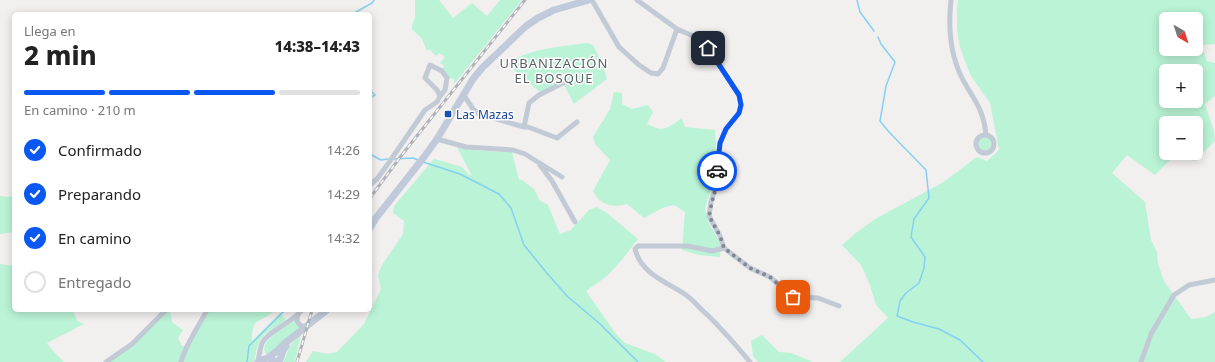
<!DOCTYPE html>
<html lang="es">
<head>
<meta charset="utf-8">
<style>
	body { margin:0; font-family:"Noto Sans",sans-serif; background:#f2f2f2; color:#222; height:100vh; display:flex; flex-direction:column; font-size:15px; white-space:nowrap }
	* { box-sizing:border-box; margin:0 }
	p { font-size:13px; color:#767676 }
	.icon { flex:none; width:22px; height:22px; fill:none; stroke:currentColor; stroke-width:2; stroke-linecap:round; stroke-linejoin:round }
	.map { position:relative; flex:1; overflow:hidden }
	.sheet { position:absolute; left:12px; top:12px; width:360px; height:300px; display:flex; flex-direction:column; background:#fff; border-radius:6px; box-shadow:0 2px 10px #0003 }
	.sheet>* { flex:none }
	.needle { width:26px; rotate:141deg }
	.tools { position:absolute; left:1159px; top:12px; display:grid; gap:8px }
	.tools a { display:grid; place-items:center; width:44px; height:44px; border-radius:6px; background:#fff; box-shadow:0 2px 10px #0003; font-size:20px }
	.pin { position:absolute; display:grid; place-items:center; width:34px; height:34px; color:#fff; margin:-17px; border-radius:8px; box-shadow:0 2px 6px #0006 }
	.courier { position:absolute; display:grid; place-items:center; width:40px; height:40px; margin:-20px; border:3px solid #0a57f1; border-radius:50%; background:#fff; color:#222; box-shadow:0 1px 5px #0007 }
	.head em { font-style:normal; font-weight:800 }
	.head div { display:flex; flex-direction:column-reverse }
	.head { display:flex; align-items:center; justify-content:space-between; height:68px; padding:0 12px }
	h1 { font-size:26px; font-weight:800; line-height:30px }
	.bar { display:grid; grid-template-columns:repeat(4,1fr); gap:6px 4px; align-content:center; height:48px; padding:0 12px }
	.bar i { height:5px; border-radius:3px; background:#e0e0e0 }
	.bar .active { background:#0a57f1 }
	.bar p { grid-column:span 4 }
	ol { padding:0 12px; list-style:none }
	li { display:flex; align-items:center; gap:12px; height:44px }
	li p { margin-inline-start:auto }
	li .icon { padding:4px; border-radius:50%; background:#0a57f1; color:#fff; stroke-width:4 }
	li:last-child { color:#767676 }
	li i { width:22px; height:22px; border:2px solid #e0e0e0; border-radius:50% }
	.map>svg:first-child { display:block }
	.green { fill:#baf3d6; fill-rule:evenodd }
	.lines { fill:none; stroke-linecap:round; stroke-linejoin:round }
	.stream { stroke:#84d1f3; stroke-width:1.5 }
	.street { stroke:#c2cad5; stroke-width:5 }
	.secondary { stroke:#c0cada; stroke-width:7 }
	.rail-casing { stroke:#b1b3ba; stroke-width:3 }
	.rail { stroke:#fff; stroke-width:1.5; stroke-dasharray:4.5; stroke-linecap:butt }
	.done { stroke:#828891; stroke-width:4; stroke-dasharray:0 7.2 }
	.route { stroke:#0a57f1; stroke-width:5 }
	.transit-dot { fill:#1a4fb4; stroke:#fff; stroke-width:1.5 }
	.labels { text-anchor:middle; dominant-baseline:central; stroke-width:3; stroke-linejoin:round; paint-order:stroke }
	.transit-label { font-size:12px; fill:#164399; stroke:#fff; text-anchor:start }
	.neighbourhood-label { font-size:13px; letter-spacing:1px; fill:#5b5f65; stroke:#fff }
</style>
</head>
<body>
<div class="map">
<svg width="1215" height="362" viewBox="0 0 1215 362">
	<rect width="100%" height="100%" fill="#f2efef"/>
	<!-- green -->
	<path class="green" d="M415 0H439L453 18 472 3 487 16 500 0H522L454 84V79L449 78 442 69 444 66 440 63 445 57 439 53 436 56 429 49 427 51 422 39 412 29V26L415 17Z
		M958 0H1215V44L1201 45 1207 61 1215 63V96L1205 104 1214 131 1215 141 1195 161 1175 155 1155 175 1127 155 1112 173 1145 202 1151 240 1157 252 1158 264 1164 281 1191 319 1206 317 1215 312V362H840L888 318 876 305 870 285 861 265 842 245 856 233 875 219 942 183 977 157 987 161 995 154 999 149 990 103 971 76 964 59 959 43 957 29V10ZM1166 19H1196V49H1166ZM1166 71H1196V101H1166ZM1166 123H1196V153H1166Z
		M587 43 593 45 602 63 607 79 574 104 563 83 542 94 507 64C526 49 564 46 587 43Z
		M614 92 622 93V104L632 109 648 105 653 112 647 124C663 133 668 128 682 118L685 127 715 130 716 147 711 190 705 208 708 221 721 245 720 257 699 255 682 250 685 212 674 205 662 208 644 218 627 204C613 208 599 205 593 191L610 160 595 144 593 137 610 109Z
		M978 144a7 7 0 1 1 14 0a7 7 0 1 1-14 0Z
		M457 147C475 152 494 151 512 152L519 180H522L535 190 539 200 548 205 560 234 571 230 589 210 597 207 607 213 638 239 621 261 607 276 586 291 616 334 625 343 655 354 666 362H306L313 351 328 354 337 352 364 324 381 289 378 275 382 265 403 234 404 221 393 213 394 206 434 159 462 167 468 174 472 176Z
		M14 195V232L0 234V196L9 197Z
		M0 264 14 266V310H73L77 321 84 324 47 343 54 352 64 362H0Z
		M170 310 172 322 183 330 178 338 182 346 185 347 179 362H109Z
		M209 310H275C269 318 255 319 253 328 252 332 252 337 252 341L280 313 286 319C279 327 269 329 262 337 257 343 256 354 254 362H183L186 350 205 318Z
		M295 320 301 328 267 355C255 343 286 327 295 320Z
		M301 334 295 362H283L291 344Z
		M762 335 779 352 791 353 813 362H758L753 356 751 341Z"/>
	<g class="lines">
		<!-- stream -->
		<path class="stream" d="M857 0 860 12 874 31
			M354 14 356 12 372 3 374 0
			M878 37 881 44 895 62 886 86 880 121 889 132 926 170 929 198 914 219 911 237 925 257 924 268 919 283 906 293 900 301 897 316 913 322 939 329 960 340 983 362
			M370 90 375 95 370 98
			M370 154 381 160 388 159
			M394 159 413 158 418 160
			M423 162 460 174 499 194 511 208 524 245 546 272 567 296 599 323 638 362
			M247 362 249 346 285 310"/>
		<!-- street -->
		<path class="street" d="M592 0 619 47 639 65 651 73 658 74 663 68 677 29
			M637 0 677 29 702 40 708 48 739 95 741 105 739 113 726 129 720 143 716 187 711 202 709 216 720 236 724 248 750 268 770 277 793 297 818 298 839 306
			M951 0C948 27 950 54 962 78 973 99 984 109 986 135
			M463 94 473 109 479 114 524 127H528L557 138 577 122
			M524 127 529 103 539 95 563 83
			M976 144a9 9 0 1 1 18 0a9 9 0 1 1-18 0Z
			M437 139 466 147 513 150 525 154 562 177
			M540 165 552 181 575 222
			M370 185 377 179 390 161 425 110 437 102 440 96 437 90 425 78 430 65 442 71 447 78 445 90 440 96
			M724 248 712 251 688 246H638L635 249C641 274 667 282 686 295 692 299 697 305 702 310 720 326 735 344 750 362
			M298 315C295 322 299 325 306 328
			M106 362 132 344 166 310
			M181 362C186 343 198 328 207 310
			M258 362C259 356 260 349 262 343 269 330 292 323 302 310
			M1141 362 1151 334 1174 295 1189 285 1215 280"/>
		<!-- secondary -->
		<path class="secondary" d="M370 228 376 218 424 157 437 139 473 79 482 68 525 27 538 18 554 10 589 0
			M268 358 277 351 284 344 327 310
			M258 362 261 360 268 358 276 362
			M279 362 283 351 286 346"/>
		<defs>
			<path id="rail" d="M370 198 401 156 525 0
				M297 362 312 310"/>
		</defs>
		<!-- rail casing -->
		<use href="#rail" class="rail-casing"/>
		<!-- rail -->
		<use href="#rail" class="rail"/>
	</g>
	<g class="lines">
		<!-- done -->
		<path class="done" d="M717 171 716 187 712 202 709 216 720 236 724 248 750 268 770 277 793 297"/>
		<!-- route -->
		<path class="route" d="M708 48 739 95 741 105 739 113 726 129 720 143 717 171"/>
	</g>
	<!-- markers -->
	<rect class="transit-dot" x="444" y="110" width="8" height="8" rx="2"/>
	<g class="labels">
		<!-- transit labels -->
		<g class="transit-label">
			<text x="456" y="114">Las Mazas</text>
		</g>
		<!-- neighbourhood labels -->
		<g class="neighbourhood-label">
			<text x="554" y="63">URBANIZACIÓN<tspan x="554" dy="15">EL BOSQUE</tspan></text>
		</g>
	</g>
</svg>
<div class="tools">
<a><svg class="needle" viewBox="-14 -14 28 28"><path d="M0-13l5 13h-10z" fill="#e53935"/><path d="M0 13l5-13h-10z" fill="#767676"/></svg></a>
<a>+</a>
<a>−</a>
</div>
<div class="pin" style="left:793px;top:297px;background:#ea580c"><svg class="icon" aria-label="bag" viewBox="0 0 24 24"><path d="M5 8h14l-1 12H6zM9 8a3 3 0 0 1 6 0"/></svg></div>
<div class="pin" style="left:708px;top:48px;background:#1f2937"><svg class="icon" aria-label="home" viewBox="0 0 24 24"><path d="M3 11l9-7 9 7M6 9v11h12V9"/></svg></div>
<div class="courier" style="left:717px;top:171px"><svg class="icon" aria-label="car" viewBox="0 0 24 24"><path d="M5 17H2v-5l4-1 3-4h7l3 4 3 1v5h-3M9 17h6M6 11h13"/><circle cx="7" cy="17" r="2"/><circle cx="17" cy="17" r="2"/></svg></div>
<section class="sheet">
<div class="head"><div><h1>2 min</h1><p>Llega en</p></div><em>14:38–14:43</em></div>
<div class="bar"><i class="active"></i><i class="active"></i><i class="active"></i><i></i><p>En camino · 210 m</p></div>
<ol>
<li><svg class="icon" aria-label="check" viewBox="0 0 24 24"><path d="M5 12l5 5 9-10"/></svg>Confirmado<p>14:26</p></li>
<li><svg class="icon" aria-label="check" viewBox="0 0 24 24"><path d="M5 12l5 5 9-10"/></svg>Preparando<p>14:29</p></li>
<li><svg class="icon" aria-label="check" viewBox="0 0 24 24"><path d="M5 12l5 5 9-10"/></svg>En camino<p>14:32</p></li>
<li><i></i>Entregado</li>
</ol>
</section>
</div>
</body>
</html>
